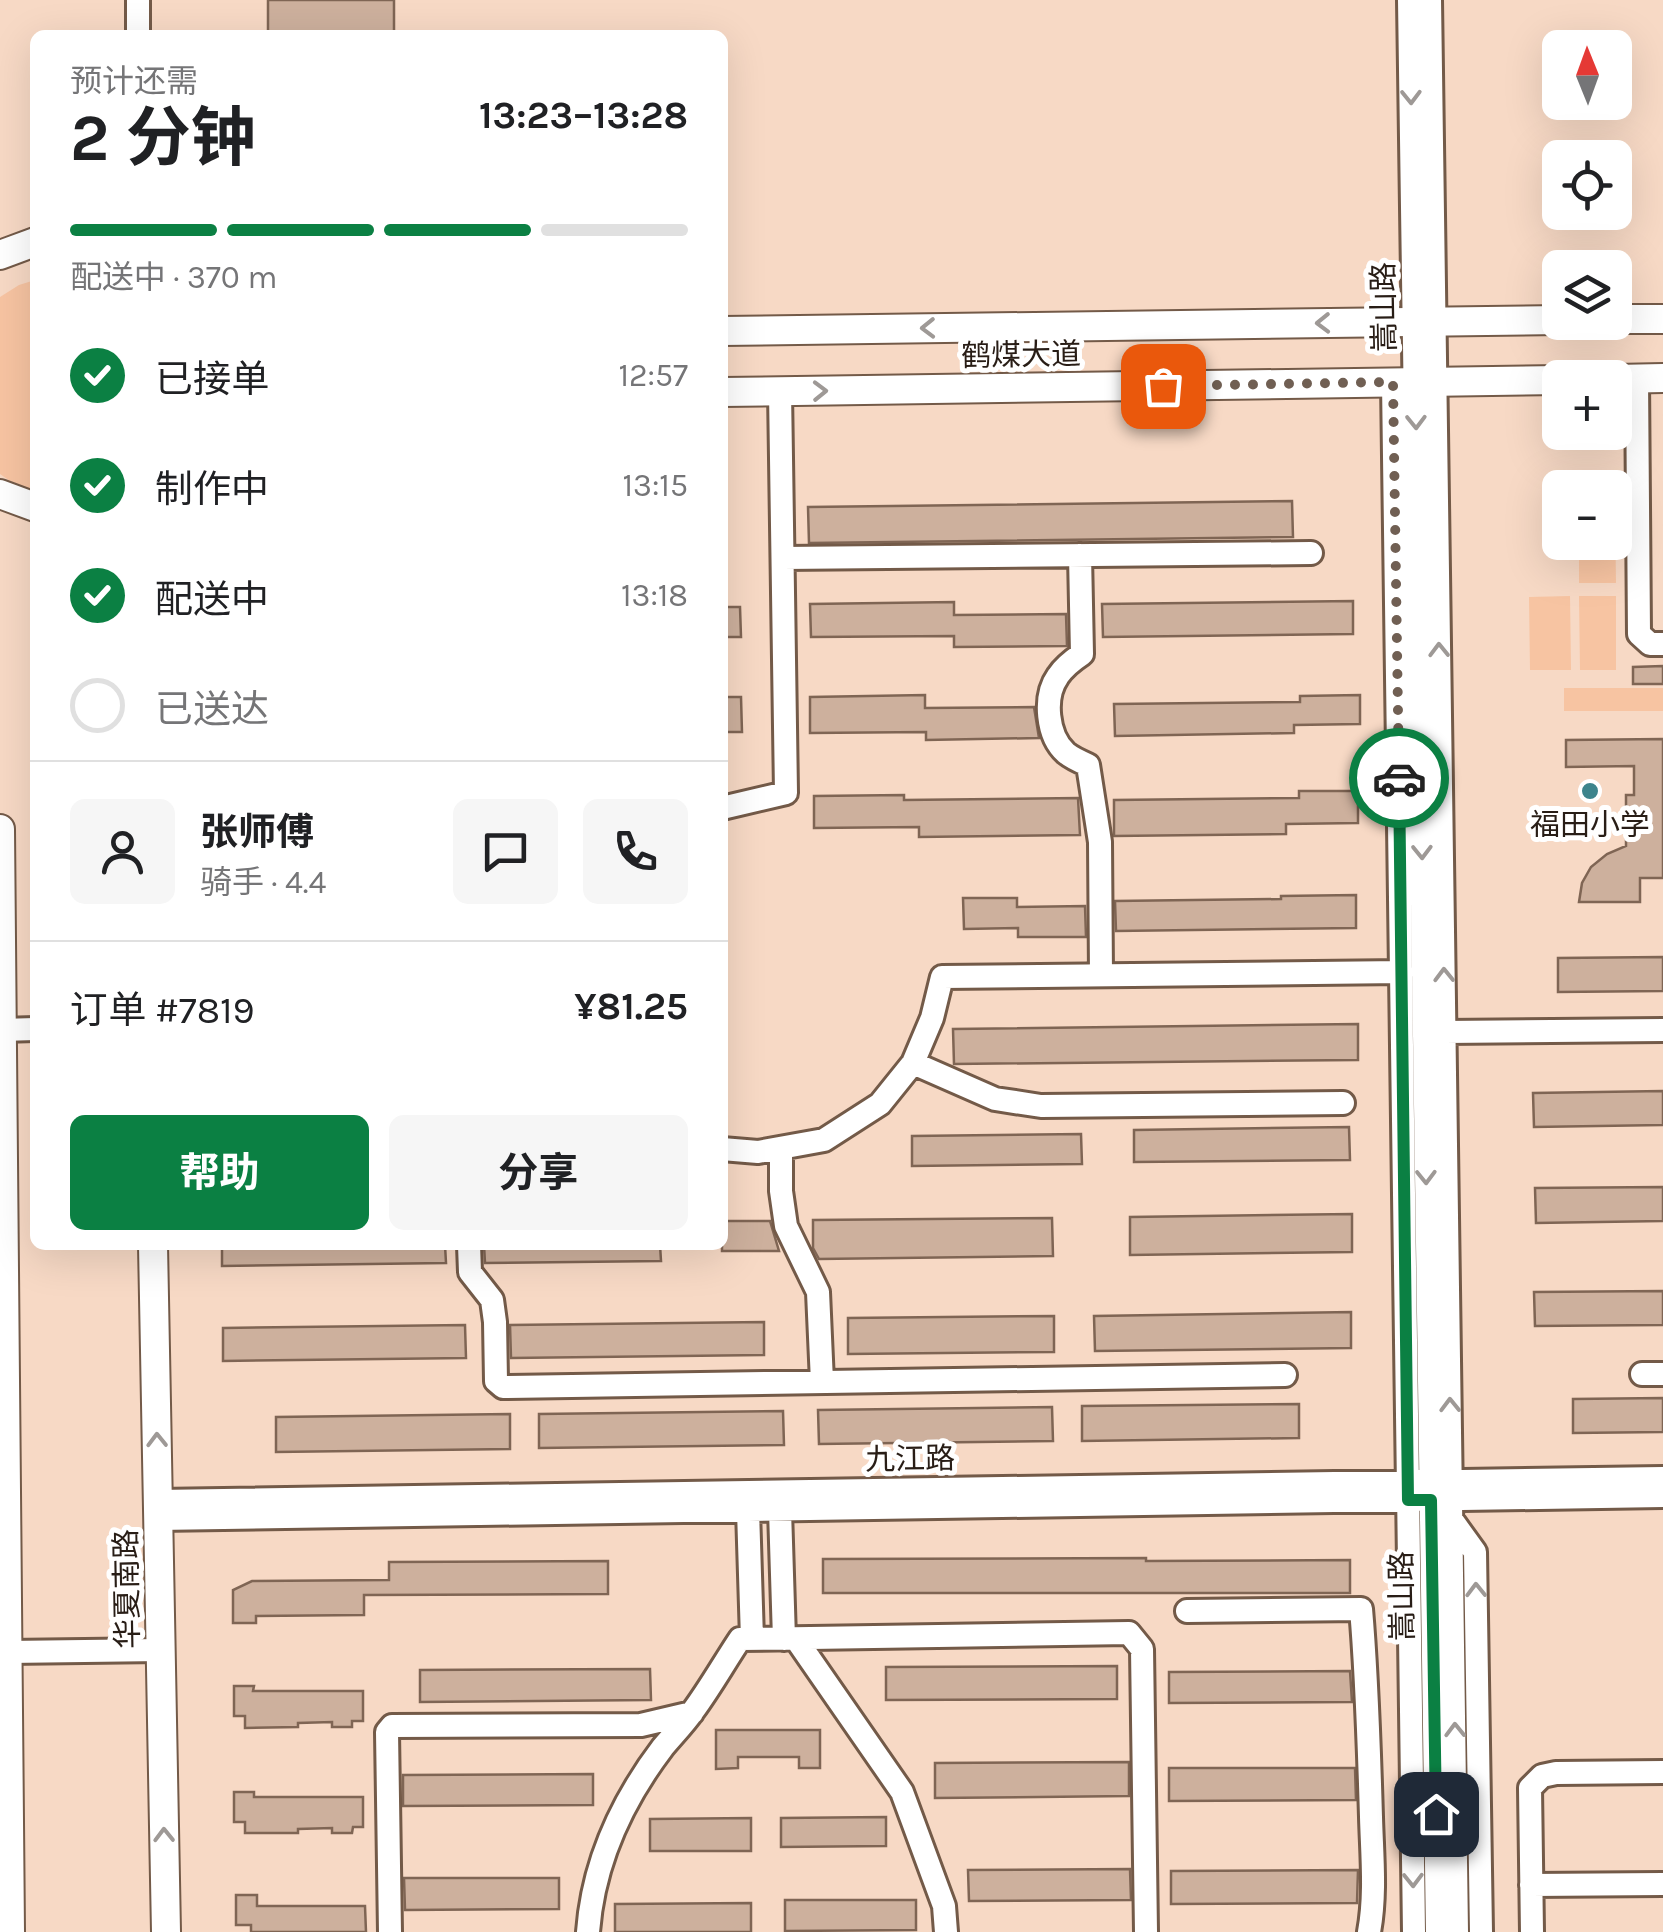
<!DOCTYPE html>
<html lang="zh">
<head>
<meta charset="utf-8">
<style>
	body { margin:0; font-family:Karla,"Noto Sans SC",sans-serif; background:#f6f6f6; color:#202124; height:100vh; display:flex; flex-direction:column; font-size:38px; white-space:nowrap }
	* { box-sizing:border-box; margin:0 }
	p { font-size:32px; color:#757577 }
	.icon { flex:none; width:55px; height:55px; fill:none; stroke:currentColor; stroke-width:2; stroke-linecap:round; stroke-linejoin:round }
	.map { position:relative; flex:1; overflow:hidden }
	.panel { position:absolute; left:30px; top:30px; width:698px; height:1220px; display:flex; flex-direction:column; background:#fff; border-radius:15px; box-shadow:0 10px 40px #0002 }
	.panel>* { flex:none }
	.needle { width:65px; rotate:359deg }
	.tools { position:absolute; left:1542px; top:30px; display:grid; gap:20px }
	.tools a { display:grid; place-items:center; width:90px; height:90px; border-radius:15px; background:#fff; box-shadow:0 10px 40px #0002; font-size:50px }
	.pin { position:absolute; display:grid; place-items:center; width:85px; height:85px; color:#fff; margin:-42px; border-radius:20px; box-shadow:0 5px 15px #0006 }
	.courier { position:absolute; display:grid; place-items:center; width:100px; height:100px; margin:-50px; border:8px solid #0b8043; border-radius:50%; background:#fff; color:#222; box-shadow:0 2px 12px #0007 }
	.headline em { font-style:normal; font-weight:700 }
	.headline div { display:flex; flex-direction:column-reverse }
	.headline { display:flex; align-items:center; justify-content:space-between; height:170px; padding:0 40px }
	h1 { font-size:65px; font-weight:700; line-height:75px }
	.bar { display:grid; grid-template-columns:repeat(4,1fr); gap:15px 10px; align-content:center; height:120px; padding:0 40px }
	.bar i { height:12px; border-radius:8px; background:#e0e0e0 }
	.bar .current { background:#0b8043 }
	.bar p { grid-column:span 4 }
	.line { display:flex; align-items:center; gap:25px; padding:0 40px; border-top:2px solid #e0e0e0 }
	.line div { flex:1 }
	.round { display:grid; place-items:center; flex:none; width:105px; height:105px; border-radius:15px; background:#f6f6f6 }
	ol { padding:0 40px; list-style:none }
	li { display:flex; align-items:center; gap:30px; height:110px }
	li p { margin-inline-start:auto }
	li .icon { padding:10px; border-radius:50%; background:#0b8043; color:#fff; stroke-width:4 }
	li:last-child { color:#757577 }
	li i { width:55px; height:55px; border:5px solid #e0e0e0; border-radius:50% }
	.primary-button { display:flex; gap:20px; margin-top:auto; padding:20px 40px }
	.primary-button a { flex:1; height:115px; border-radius:15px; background:#0b8043; color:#fff; font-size:40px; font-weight:700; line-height:115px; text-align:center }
	.primary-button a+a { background:#f6f6f6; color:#202124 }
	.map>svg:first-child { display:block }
	.green { fill:#f7c4a2 }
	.building { fill:#cdb09d; stroke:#7f6554; stroke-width:2.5 }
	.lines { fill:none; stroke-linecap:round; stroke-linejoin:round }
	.minor-casing { stroke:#735a48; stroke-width:28 }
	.major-casing { stroke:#735a48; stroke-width:32 }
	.minor { stroke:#fff; stroke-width:22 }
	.major { stroke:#fff; stroke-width:28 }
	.oneway { stroke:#9e9996 }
	.done { stroke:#705f53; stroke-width:10; stroke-dasharray:0 18 }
	.route { stroke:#0b8043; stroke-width:12 }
	.poi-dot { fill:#3d848c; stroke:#fff; stroke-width:4 }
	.labels { text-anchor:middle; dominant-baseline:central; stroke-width:10; stroke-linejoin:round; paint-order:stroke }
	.street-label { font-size:30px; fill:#281d16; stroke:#fff }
	.poi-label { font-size:30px; fill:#281d16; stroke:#fff }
</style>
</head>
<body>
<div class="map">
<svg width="1663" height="1932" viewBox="0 0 1663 1932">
	<rect width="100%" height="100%" fill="#f7d9c5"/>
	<!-- green -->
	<path class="green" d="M35 280V491L10 481 0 474V297L19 285Z
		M1615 506 1616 583H1579V543L1615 542Z
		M1570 596 1571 670H1530L1529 597Z
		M1579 596H1616V670H1580Z
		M1564 688H1663V711H1564Z"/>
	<!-- building -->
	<path class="building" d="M268 0H394V35H268Z
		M1292 501 1293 537 809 543 808 507Z
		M1353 601V634L1103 637 1102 604Z
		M954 602V615L1066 614 1067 646 954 647V636L811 637 810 604Z
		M722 607H740L741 637H722Z
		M1663 666V684H1633V667Z
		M925 695V708L1034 707 1039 738 926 740V732L810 733V697Z
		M1360 695V724L1294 725V733L1115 736 1114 704 1300 702V696Z
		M722 697H741L742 732H722Z
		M1663 739V878H1640V902H1579L1582 883 1591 867 1607 854 1626 846V795H1634V766L1566 767V740Z
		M1299 791H1358V823L1286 824V834L1114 836V800L1299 798Z
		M904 795V800L1078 798 1080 835 919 837V827L814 828V796Z
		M1356 895V928L1116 931 1115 901 1281 899V896Z
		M963 898H1017V907L1085 906 1086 937H1018V928L964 929Z
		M1663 957V991L1558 992V958Z
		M1358 1024V1060L954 1064 953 1029Z
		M1663 1091V1125L1534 1127 1533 1093Z
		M1349 1127 1350 1160 1134 1162V1130Z
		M1081 1134 1082 1164 912 1166V1136Z
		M1663 1187V1221L1536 1223 1535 1188Z
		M1352 1214V1252L1130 1255V1217Z
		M1052 1218 1053 1256 819 1259 813 1248V1220Z
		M722 1221H770L779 1251H722Z
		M222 1245H445L446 1263 222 1266Z
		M484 1245H660L661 1261 485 1263Z
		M1663 1291V1325L1535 1326 1534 1292Z
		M1351 1312V1348L1095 1351 1094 1316Z
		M1054 1316V1352L848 1354V1318Z
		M764 1322V1355L511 1358 510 1325Z
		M465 1325 466 1358 223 1361V1328Z
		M1663 1398V1432L1573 1433V1399Z
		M1299 1404V1438L1082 1441V1406Z
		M1052 1407 1053 1441 819 1444 818 1410Z
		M783 1411 784 1445 539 1448V1414Z
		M510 1414V1449L276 1452V1417Z
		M1146 1558V1561L1350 1560V1593H823V1559Z
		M608 1561V1594L364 1595V1615L256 1616V1623H233V1590L252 1581 389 1580V1562Z
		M1117 1666V1699L886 1700V1667Z
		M650 1669 651 1700 420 1702V1670Z
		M1350 1671 1352 1702 1169 1703V1672Z
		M234 1686H254L253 1691H363V1721H352V1727H332V1722L298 1723V1727L245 1728V1716H234Z
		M716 1730H820V1768H799V1757H738V1768L716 1769Z
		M1129 1762V1796L935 1798V1763Z
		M1169 1768H1355L1356 1800 1169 1801Z
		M593 1774V1805L403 1806V1775Z
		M234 1792H254V1797H363V1827H353L352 1833H332V1828L298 1829V1833H245V1822H234Z
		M886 1817V1846L781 1847V1818Z
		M751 1818V1851H650V1819Z
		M1130 1869 1131 1900 969 1901 968 1870Z
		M1358 1870 1357 1903 1171 1904V1871Z
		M404 1878H559V1909L405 1910Z
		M236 1895H257V1906H365L366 1932H251V1925H236Z
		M785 1900H916V1930L785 1931Z
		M751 1903V1932H615V1904Z"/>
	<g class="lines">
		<defs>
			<path id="minor" d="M138 0V35
				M1409 0 1437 1932
				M1430 0 1457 1932
				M1637 379 1639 634 1650 644H1663
				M1393 382 1414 1932
				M1080 555 1082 654C1073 660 1064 667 1058 676 1043 697 1047 736 1066 753 1072 758 1081 762 1088 765L1100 842 1101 975
				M783 558 1311 553
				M722 808 786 793 780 391
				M2 1030 35 1029
				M1445 1032 1663 1030
				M913 1063 995 1099 1041 1106 1343 1103
				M781 1148V1191L786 1226 818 1292 822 1382
				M722 1149 758 1152 824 1140 880 1104 913 1063 932 1018 942 977 1402 972
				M469 1245 470 1272 492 1300 495 1322 496 1381 503 1387 1285 1375
				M1642 1374H1663
				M158 1501 1663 1478
				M748 1510 752 1639
				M780 1510 784 1639
				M158 1519 1663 1496
				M1452 1520 1475 1552 1481 1932
				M1187 1611 1361 1609C1367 1678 1369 1747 1371 1817 1372 1855 1376 1894 1369 1932
				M796 1639 902 1792 944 1906 946 1932
				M8 1652 161 1650
				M1531 1885 1663 1884
				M390 1932 387 1732 392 1726 641 1725 692 1713
				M588 1932C593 1864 622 1801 663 1747 673 1735 684 1724 693 1711 710 1688 724 1663 740 1639L1129 1633 1142 1649 1146 1932
				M1532 1932 1530 1788 1542 1776 1556 1773 1663 1772"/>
			<path id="major" d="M0 255 35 242
				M1615 319H1663
				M722 331 1560 320
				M1615 379 1663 378
				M722 392 1560 380
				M0 494 35 507
				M0 829 10 1932
				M153 1245 166 1932"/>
		</defs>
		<!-- minor casing -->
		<use href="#minor" class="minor-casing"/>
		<!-- major casing -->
		<use href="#major" class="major-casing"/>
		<!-- minor -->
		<use href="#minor" class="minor"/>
		<!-- major -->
		<use href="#major" class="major"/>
	</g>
	<!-- one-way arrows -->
	<defs><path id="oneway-chevron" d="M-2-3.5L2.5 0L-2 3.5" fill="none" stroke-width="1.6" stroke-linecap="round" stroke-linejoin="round" transform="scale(2.5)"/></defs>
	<g class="oneway">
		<use href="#oneway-chevron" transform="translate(1411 97) rotate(89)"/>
		<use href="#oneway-chevron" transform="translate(1323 323) rotate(179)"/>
		<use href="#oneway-chevron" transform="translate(928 328) rotate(179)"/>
		<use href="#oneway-chevron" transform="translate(820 391) rotate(-1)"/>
		<use href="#oneway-chevron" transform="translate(1416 422) rotate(89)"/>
		<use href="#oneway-chevron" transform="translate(1439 650) rotate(-91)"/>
		<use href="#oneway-chevron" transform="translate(1422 852) rotate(89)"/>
		<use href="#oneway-chevron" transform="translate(1444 975) rotate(-91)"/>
		<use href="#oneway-chevron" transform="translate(1426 1177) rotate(89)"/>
		<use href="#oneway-chevron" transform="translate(1450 1405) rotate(-91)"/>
		<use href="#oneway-chevron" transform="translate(157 1440) rotate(-91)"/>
		<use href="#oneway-chevron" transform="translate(1476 1590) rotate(-91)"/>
		<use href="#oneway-chevron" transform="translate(1455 1730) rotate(-91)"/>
		<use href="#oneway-chevron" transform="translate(164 1835) rotate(-91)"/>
		<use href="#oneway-chevron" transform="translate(1413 1880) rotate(89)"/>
	</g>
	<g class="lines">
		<!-- done -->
		<path class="done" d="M1163 386 1393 382 1399 778"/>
		<!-- route -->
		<path class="route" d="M1399 778 1408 1500H1431L1436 1814"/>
	</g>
	<!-- markers -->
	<circle class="poi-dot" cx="1590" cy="791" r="10"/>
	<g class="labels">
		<!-- street labels -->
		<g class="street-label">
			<text transform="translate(1384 307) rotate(-91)">嵩山路</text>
			<text transform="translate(1021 355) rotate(-1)">鹤煤大道</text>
			<text transform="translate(910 1459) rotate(-1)">九江路</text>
			<text transform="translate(127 1589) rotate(-91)">华夏南路</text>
			<text transform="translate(1402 1596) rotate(-91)">嵩山路</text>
		</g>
		<!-- poi labels -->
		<g class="poi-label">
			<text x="1590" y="825">福田小学</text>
		</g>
	</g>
</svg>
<div class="tools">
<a><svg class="needle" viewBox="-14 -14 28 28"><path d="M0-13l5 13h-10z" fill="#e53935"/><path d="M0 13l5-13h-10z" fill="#757577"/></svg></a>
<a><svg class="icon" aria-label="locate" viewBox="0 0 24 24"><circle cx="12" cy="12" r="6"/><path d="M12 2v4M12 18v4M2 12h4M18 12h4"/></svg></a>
<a><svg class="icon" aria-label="layers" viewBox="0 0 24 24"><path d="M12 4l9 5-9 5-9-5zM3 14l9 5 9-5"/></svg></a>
<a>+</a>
<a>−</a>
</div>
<div class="pin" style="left:1163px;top:386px;background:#ea580c"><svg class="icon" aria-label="bag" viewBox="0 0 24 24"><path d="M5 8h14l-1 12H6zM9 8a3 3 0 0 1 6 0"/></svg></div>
<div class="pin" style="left:1436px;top:1814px;background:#1f2937"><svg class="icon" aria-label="home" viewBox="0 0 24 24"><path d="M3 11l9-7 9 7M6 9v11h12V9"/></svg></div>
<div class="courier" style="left:1399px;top:778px"><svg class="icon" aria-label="car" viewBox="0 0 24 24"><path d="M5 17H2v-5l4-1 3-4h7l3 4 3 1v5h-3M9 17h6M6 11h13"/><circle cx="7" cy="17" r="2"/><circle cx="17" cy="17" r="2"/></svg></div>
<section class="panel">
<div class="headline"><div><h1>2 分钟</h1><p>预计还需</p></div><em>13:23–13:28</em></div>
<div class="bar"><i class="current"></i><i class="current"></i><i class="current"></i><i></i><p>配送中 · 370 m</p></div>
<ol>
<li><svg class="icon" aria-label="check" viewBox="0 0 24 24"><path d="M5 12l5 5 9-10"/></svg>已接单<p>12:57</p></li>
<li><svg class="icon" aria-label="check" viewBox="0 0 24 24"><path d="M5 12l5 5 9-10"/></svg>制作中<p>13:15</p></li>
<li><svg class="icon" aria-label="check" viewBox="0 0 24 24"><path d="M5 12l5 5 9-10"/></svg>配送中<p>13:18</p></li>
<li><i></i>已送达</li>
</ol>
<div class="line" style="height:180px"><a class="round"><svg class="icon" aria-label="person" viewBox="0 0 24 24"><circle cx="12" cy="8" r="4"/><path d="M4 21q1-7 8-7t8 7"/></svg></a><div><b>张师傅</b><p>骑手 · 4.4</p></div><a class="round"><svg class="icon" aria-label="chat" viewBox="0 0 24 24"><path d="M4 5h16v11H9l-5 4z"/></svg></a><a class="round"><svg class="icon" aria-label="phone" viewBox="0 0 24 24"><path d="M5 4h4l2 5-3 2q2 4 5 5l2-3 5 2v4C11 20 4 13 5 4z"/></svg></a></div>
<div class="line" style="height:130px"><div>订单 #7819</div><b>¥81.25</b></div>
<div class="primary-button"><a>帮助</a><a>分享</a></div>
</section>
</div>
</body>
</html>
